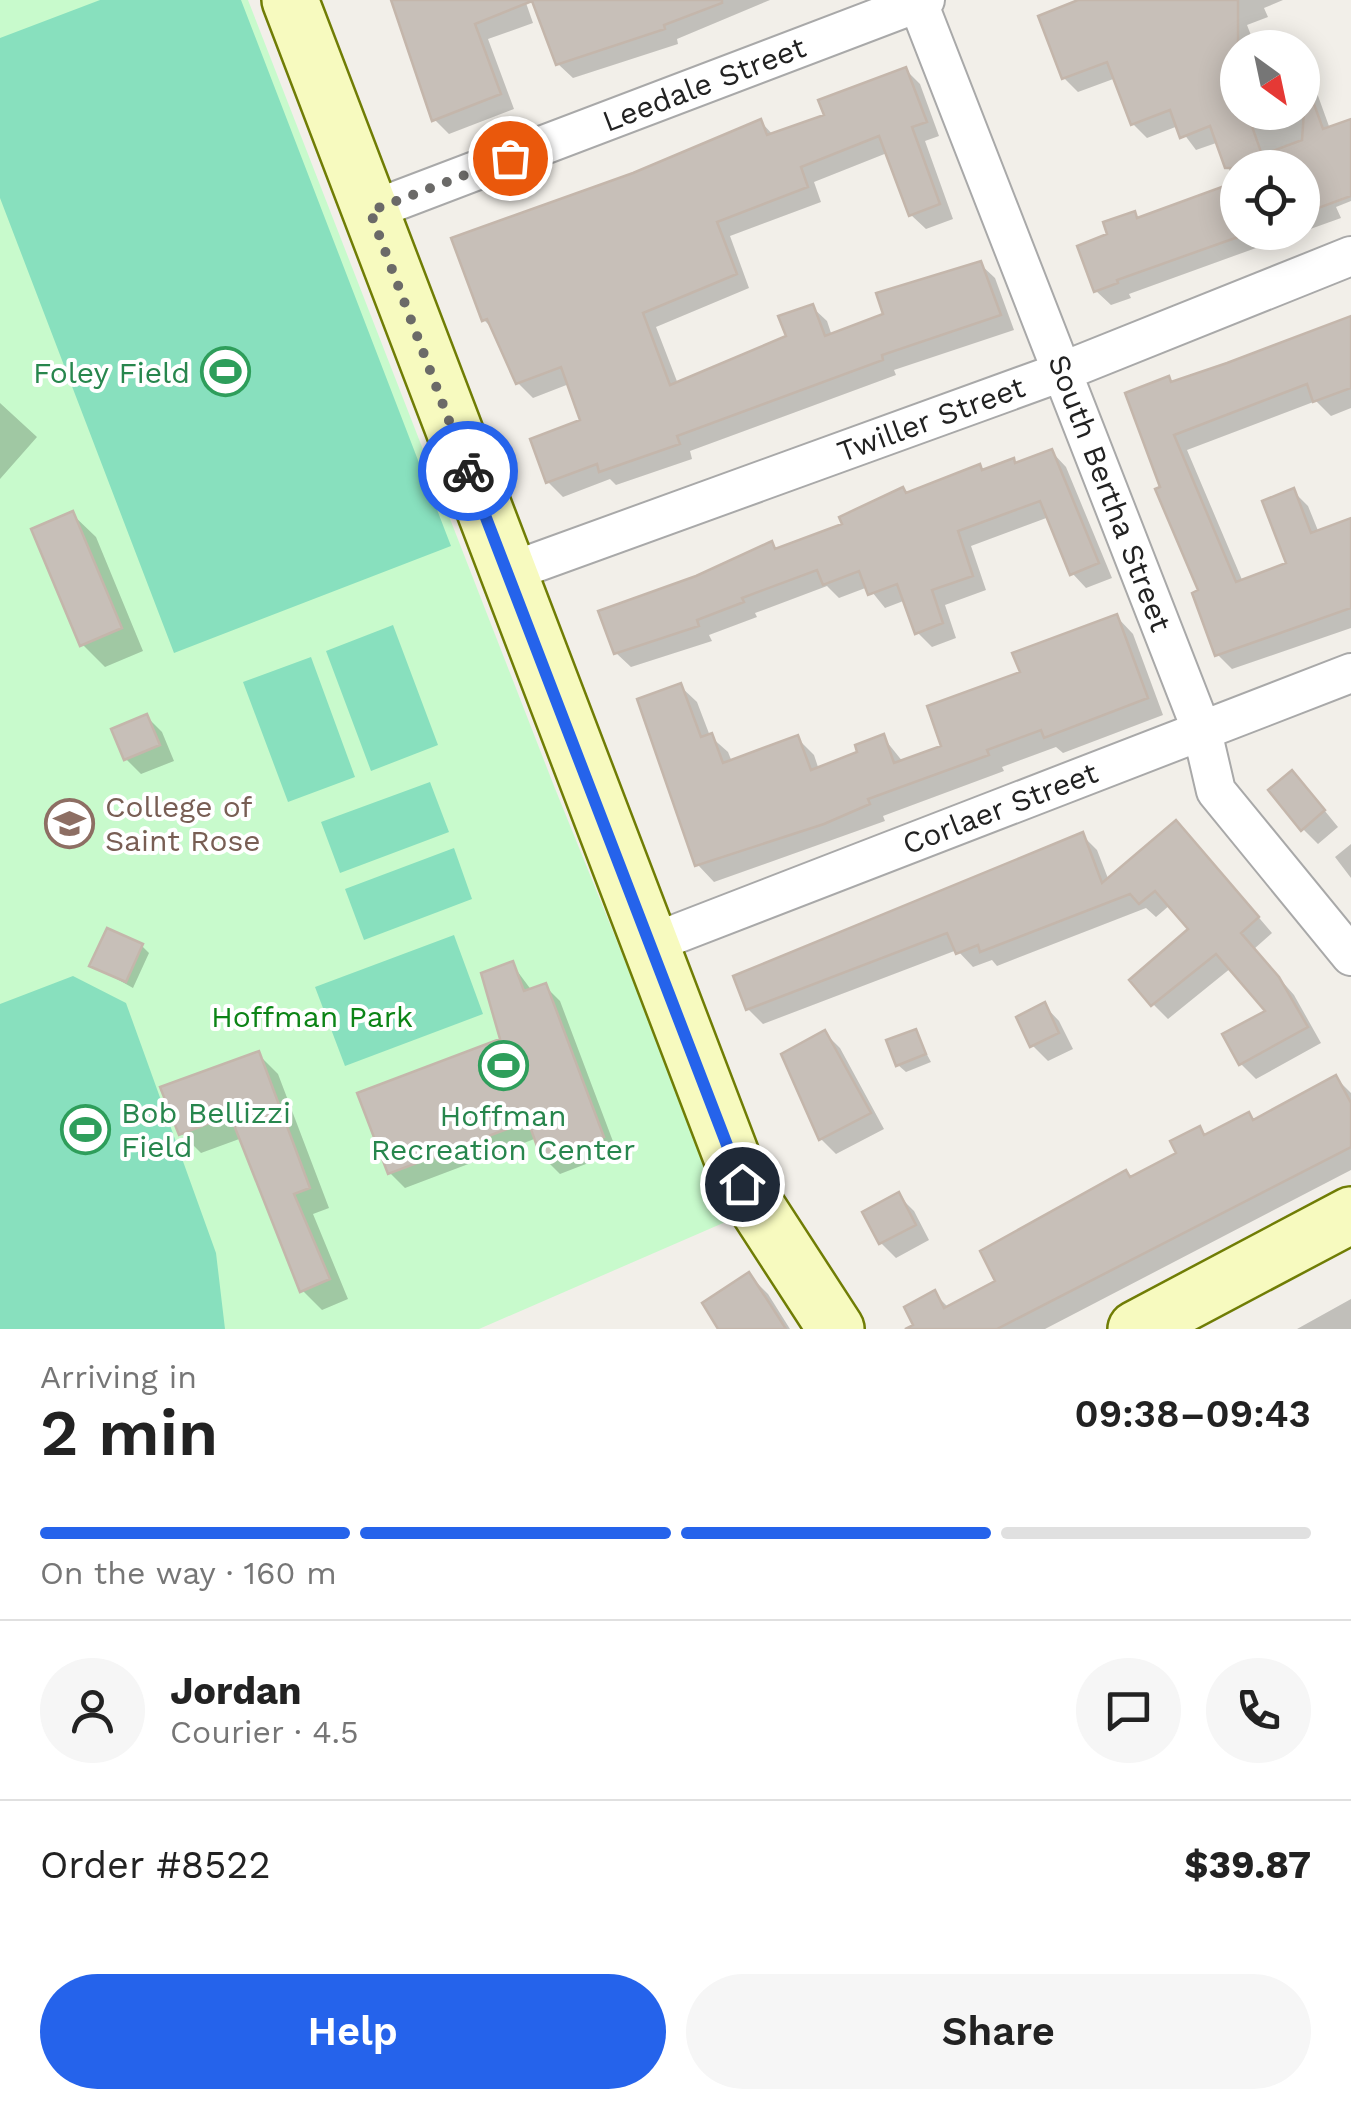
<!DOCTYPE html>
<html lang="en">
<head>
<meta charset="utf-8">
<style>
	body { margin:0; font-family:"Work Sans",sans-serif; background:#f6f6f6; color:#222; height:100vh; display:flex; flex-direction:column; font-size:38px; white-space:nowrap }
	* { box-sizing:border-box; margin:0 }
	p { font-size:32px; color:#767676 }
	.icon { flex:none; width:55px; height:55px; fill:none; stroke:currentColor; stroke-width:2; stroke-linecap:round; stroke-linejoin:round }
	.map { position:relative; height:1329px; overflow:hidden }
	.panel { display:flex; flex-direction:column; background:#fff; flex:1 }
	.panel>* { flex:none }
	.needle { width:65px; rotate:147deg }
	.tools { position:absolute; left:1220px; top:30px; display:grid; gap:20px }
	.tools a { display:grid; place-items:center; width:100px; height:100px; border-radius:50%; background:#fff; box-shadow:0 5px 25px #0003; font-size:50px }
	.pin { position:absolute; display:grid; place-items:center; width:85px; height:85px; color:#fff; margin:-42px; border:5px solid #fff; border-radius:50%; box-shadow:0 2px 10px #0007 }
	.courier { position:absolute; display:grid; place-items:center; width:100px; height:100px; margin:-50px; border:8px solid #2563eb; border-radius:50%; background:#fff; color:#222; box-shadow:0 2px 12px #0007 }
	.head em { font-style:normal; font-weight:600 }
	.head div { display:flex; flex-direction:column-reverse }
	.head { display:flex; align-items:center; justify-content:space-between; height:170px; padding:0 40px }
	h1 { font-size:65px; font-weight:600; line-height:75px }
	.bar { display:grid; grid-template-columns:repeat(4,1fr); gap:15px 10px; align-content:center; height:120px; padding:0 40px }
	.bar i { height:12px; border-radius:8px; background:#e0e0e0 }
	.bar .on { background:#2563eb }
	.bar p { grid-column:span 4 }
	.line { display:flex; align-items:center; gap:25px; padding:0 40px; border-top:2px solid #e0e0e0 }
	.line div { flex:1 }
	.round { display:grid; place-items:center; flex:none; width:105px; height:105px; border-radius:52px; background:#f6f6f6 }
	.button { display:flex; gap:20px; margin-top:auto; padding:20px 40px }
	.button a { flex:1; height:115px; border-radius:60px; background:#2563eb; color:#fff; font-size:40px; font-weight:600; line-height:115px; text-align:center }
	.button a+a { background:#f6f6f6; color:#222 }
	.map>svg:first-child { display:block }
	.park { fill:#c8facc }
	.pitch { fill:#88e0be }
	.shadow { fill:#0003 }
	.building { fill:#c7bfb8; stroke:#c4b6ab; stroke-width:2.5 }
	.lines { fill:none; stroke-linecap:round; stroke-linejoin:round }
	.street-casing { stroke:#a9a9a9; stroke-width:42 }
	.secondary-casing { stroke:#707d05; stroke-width:60 }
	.street { stroke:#fff; stroke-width:38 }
	.secondary { stroke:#f7fabf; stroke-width:55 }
	.done { stroke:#6b6a68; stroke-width:10; stroke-dasharray:0 18 }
	.route { stroke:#2563eb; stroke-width:12 }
	.labels { text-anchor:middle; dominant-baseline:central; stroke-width:8; stroke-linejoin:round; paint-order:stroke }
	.street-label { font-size:30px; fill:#222; stroke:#fff }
	.leisure-label { font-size:30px; fill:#27864d; stroke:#fff; text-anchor:end }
	.education-label { font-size:30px; fill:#785e54; stroke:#fff; text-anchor:start }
	.park-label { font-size:30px; fill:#0c8416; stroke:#fff }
</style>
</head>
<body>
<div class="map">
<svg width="1351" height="1329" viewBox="0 0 1351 1329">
	<rect width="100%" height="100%" fill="#f2efe9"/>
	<!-- park -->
	<path class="park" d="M0 0H248L554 786 730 1220 479 1329H0Z"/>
	<!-- pitch -->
	<path class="pitch" d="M100 0H241L451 546 174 653 0 198V38Z
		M393 625 438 745 371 771 326 651Z
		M311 657 355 777 288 802 243 682Z
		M430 782 449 832 340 873 321 822Z
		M454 848 472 899 364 940 345 889Z
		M454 935 483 1014 345 1066 315 987Z
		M73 976 126 1003 216 1253 225 1329H0V1004Z"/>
	<!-- shadow -->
	<path class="shadow" d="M525 0 533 23 488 39 514 109 449 134 434 119 395 5Z
		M543 0H770L677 39 678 44 573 78 558 64Z
		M1085 0H1283L1264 8 1268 17 1247 25 1256 48H1238V112H1302V72L1313 82 1330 129 1351 121V201L1336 207 1341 218 1302 232V168H1238V232H1300L1129 294 1131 298 1111 305 1096 291 1110 236 1134 214 1140 220 1235 185 1219 142 1196 150 1178 126 1147 138 1133 124 1116 78 1078 92 1064 78Z
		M906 70 920 84 939 136 925 141 953 219 926 229 911 215 887 153 814 182 821 202 730 236 749 288 656 327 678 384 789 338 812 307 827 321 832 336 887 315 980 264 995 278 1014 330 894 370 896 375 690 451 692 459 616 485 610 479 563 497 548 482 584 422 569 384 533 398 518 383 495 331 484 320 634 175 761 122 774 136 827 116Z
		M1351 319V408L1331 416 1316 401 1187 450 1243 582 1290 565 1293 491 1308 506 1319 533 1351 521V628L1232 669 1217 654 1202 592 1163 489 1173 384Z
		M0 403 37 437 0 479Z
		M1052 452 1066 467 1112 578 1086 588 1072 573 1049 517 971 546 986 590 945 605 956 638 932 647 917 632 906 600 885 608 868 587 839 598 827 586 755 613 757 617 709 635 712 641 631 667 616 653 696 579 771 544 778 550 845 526 908 495 979 467 984 472 1017 465Z
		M72 514 96 537 143 651 105 667 82 644Z
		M1117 617 1133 634 1163 715 1063 753 1056 747 1002 767 1004 771 883 816 885 821 714 882 698 865 680 686 697 702 710 736 728 752 732 762 797 738 814 755 819 770 861 754 883 737 903 762 945 747 1023 674Z
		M146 716 162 732 174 761 141 774 126 759Z
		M1307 789 1338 827 1318 844 1303 829Z
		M1082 835 1097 850 1109 881 1191 838 1272 933 1254 949 1294 995 1321 1043 1256 1079 1241 1064 1269 1012 1231 968 1168 1019 1153 1004 1191 929 1170 905 1156 917 1146 908 997 966 992 960 973 967 957 950 763 1024 748 1009 736 978Z
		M1351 844V878L1335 857Z
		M142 946 149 953 133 988 92 965Z
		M512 964 532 991 545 986 560 1001 617 1152 560 1174 545 1159 537 1138 405 1188 390 1173 503 1040Z
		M1044 1005 1059 1021 1073 1049 1048 1061 1032 1045Z
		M915 1032 931 1062 906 1072 898 1065Z
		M825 1033 840 1048 884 1129 836 1154 821 1139Z
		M258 1054 278 1074 329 1208 313 1214 348 1299 322 1310 302 1290 242 1138 201 1153 181 1133Z
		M1336 1078 1351 1093V1170L1045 1329H918L935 1294 949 1308 999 1282 1131 1179 1180 1154 1199 1129 1207 1136 1248 1115 1255 1122Z
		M899 1196 914 1211 929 1240 896 1258 881 1243Z
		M749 1275 768 1294 790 1329H721Z
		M1351 1299V1329H1297Z"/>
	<!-- building -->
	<path class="building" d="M391 0H722V3L664 25 665 29 556 65 532 1 475 24 501 94 432 121Z
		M1078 0H1238V112H1247L1262 155 1302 140 1306 82 1323 129 1351 119V196L1302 214V168H1225L1210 126 1180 138 1170 110 1131 125 1107 62 1062 79 1038 16Z
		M906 67 927 122 912 127 940 204 909 216 879 136 801 167 808 187 717 222 737 274 643 313 670 385 786 336 778 316 813 304 825 336 883 314 876 293 981 261 1001 315 882 355 883 360 677 436 680 444 599 472 597 464 546 483 530 439 580 420 561 367 516 384 487 319 482 321 451 238 633 173 761 119 767 135 824 115 818 100Z
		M1238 181V237L1117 280 1118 283 1094 292 1077 246 1107 234 1103 222 1135 211 1137 218Z
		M1351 316V388L1313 402 1307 384 1174 435 1236 582 1286 563 1262 501 1294 488 1311 533 1351 518V608L1215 656 1192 593 1198 590 1155 489 1160 487 1125 393 1169 376 1171 382 1227 363Z
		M1052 449 1099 563 1070 575 1040 501 958 531 973 576 932 590 943 623 915 634 897 584 868 595 859 571 823 585 817 570 742 598 744 602 697 620 699 626 614 654 598 611 696 576 772 541 775 549 842 524 839 517 903 487 906 493 980 464 982 470 1014 458 1015 463Z
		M73 511 122 628 80 646 31 529Z
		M1117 614 1148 698 1044 738 1041 730 987 750 989 755 868 799 870 804 824 824 695 866 637 699 681 683 701 737 712 733 723 763 798 735 811 770 857 752 855 745 884 734 894 763 941 746 927 706 1020 672 1012 653Z
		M147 714 160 745 124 760 111 729Z
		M1292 770 1325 810 1301 831 1268 790Z
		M1176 820 1259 917 1241 933 1279 977 1308 1027 1239 1065 1222 1034 1265 1011 1216 954 1151 1006 1129 980 1188 929 1155 891 1139 904 1130 894 980 952 978 945 956 954 947 933 746 1010 733 976 1083 832 1102 883Z
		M107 928 143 944 126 982 89 966Z
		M513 961 524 991 546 983 604 1137 542 1160 528 1121 388 1174 357 1093 500 1039 481 973Z
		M1045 1002 1059 1033 1030 1047 1016 1017Z
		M916 1029 926 1054 896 1066 886 1040Z
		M825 1030 871 1113 819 1140 781 1054Z
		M259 1051 310 1188 294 1194 330 1279 300 1292 230 1115 179 1135 160 1087Z
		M1336 1075 1351 1103V1147L997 1329H905L913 1325 904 1307 935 1290 944 1308 995 1281 980 1251 1126 1170 1130 1177 1176 1153 1170 1141 1200 1126 1204 1135 1249 1112 1253 1120Z
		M899 1192 916 1225 879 1244 862 1212Z
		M749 1272 770 1304 786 1329H718L702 1303Z"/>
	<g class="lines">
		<defs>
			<path id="street" d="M917 0 1202 731 1216 791 1351 956
				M370 211 925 0
				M507 573 1064 371 1351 256
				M650 944 1351 673"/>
			<path id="secondary" d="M290 0 742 1184 836 1329
				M1136 1329 1351 1215"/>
		</defs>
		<!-- street casing -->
		<use href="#street" class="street-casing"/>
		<!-- secondary casing -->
		<use href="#secondary" class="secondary-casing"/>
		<!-- street -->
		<use href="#street" class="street"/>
		<!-- secondary -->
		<use href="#secondary" class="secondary"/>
	</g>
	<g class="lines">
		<!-- done -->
		<path class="done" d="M468 471 370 211 510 158"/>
		<!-- route -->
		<path class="route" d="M468 471 742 1184"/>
	</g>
	<!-- icons -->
	<defs>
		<symbol id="stadium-ring" viewBox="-11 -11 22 22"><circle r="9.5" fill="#fff" stroke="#2e9e5b" stroke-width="1.5"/><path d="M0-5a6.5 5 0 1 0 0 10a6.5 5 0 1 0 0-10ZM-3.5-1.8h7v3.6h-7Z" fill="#2e9e5b"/></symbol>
		<symbol id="university-ring" viewBox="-11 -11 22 22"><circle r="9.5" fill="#fff" stroke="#8d6e63" stroke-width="1.5"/><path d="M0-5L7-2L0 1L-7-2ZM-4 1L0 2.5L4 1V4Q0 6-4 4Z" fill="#8d6e63"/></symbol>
	</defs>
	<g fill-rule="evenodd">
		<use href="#stadium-ring" x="198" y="344" width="55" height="55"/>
		<use href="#university-ring" x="42" y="796" width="55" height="55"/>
		<use href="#stadium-ring" x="476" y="1038" width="55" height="55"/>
		<use href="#stadium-ring" x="58" y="1102" width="55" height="55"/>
	</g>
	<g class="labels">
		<!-- street labels -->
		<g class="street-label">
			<text transform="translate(704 84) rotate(-21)">Leedale Street</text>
			<text transform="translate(931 419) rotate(-20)">Twiller Street</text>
			<text transform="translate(1110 493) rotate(69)">South Bertha Street</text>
			<text transform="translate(1000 808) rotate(-21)">Corlaer Street</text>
		</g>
		<!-- leisure labels -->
		<g class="leisure-label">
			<text x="190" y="372">Foley Field</text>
			<text x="121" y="1112" text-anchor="start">Bob Bellizzi<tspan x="121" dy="34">Field</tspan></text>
			<text x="503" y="1115" text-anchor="middle">Hoffman<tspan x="503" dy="34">Recreation Center</tspan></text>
		</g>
		<!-- education labels -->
		<g class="education-label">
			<text x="105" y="806">College of<tspan x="105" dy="34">Saint Rose</tspan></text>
		</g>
		<!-- park labels -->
		<g class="park-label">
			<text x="312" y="1016">Hoffman Park</text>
		</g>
	</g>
</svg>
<div class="tools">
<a><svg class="needle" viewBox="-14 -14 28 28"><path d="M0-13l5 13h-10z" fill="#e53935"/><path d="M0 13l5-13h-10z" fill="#767676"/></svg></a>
<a><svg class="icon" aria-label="locate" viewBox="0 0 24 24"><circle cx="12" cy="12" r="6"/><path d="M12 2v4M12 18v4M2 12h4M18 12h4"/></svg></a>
</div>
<div class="pin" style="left:510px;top:158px;background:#ea580c"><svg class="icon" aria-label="bag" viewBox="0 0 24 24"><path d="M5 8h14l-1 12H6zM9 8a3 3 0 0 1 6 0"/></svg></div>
<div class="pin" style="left:742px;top:1184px;background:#1f2937"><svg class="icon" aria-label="home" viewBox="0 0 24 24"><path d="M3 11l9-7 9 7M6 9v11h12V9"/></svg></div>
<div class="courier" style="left:468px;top:471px"><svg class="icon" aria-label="bike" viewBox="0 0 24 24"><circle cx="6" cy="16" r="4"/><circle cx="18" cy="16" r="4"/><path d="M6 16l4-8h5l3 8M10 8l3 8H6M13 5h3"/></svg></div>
</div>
<section class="panel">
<div class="head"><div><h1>2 min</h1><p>Arriving in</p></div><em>09:38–09:43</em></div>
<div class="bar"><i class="on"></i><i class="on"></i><i class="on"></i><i></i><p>On the way · 160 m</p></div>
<div class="line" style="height:180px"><a class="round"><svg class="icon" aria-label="person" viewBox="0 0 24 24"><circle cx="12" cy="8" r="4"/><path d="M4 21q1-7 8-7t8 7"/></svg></a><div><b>Jordan</b><p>Courier · 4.5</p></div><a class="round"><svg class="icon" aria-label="chat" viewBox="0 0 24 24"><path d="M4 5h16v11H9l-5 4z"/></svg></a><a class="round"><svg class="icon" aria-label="phone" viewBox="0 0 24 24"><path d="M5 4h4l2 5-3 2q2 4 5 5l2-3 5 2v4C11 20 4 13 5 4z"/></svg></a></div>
<div class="line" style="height:130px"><div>Order #8522</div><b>$39.87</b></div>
<div class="button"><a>Help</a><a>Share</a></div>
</section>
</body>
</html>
